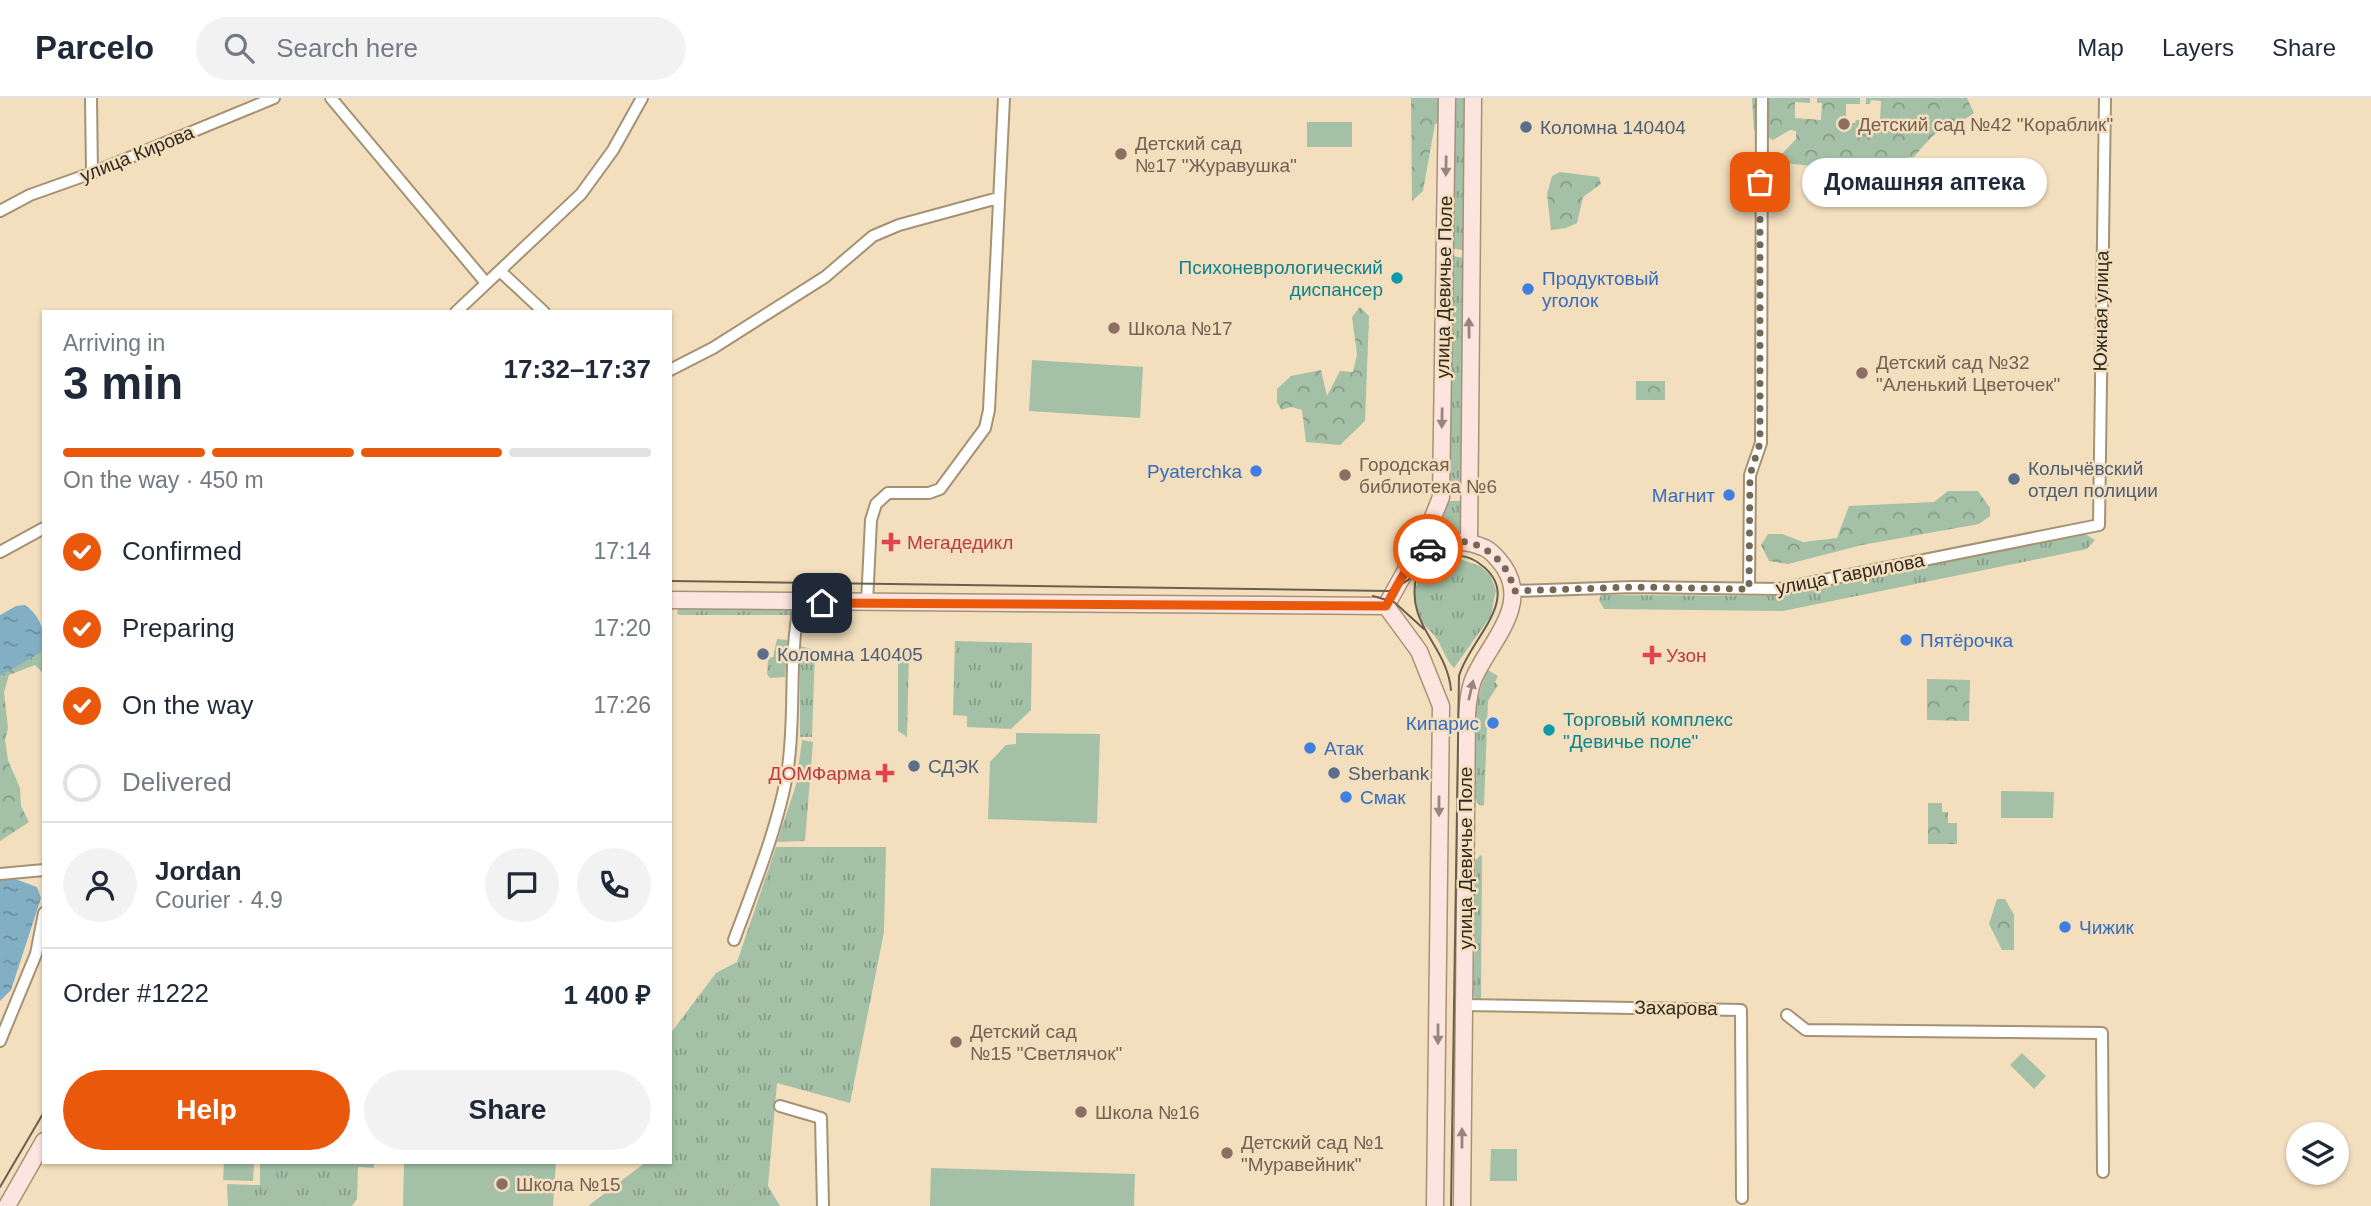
<!DOCTYPE html>
<html lang="en">
<head>
<meta charset="utf-8">
<style>
	body { margin:0; font-family:Helvetica,sans-serif; background:#f2f2f3; color:#1f2937; height:100vh; display:flex; flex-direction:column; font-size:26px; white-space:nowrap }
	* { box-sizing:border-box; margin:0 }
	p { font-size:23px; color:#747a83 }
	.icon { flex:none; width:38px; height:38px; fill:none; stroke:currentColor; stroke-width:2; stroke-linecap:round; stroke-linejoin:round }
	.map { position:relative; flex:1; overflow:hidden }
	.details { position:absolute; left:42px; top:212px; width:630px; height:854px; display:flex; flex-direction:column; background:#fff; border-radius:0px; box-shadow:0 2px 5px #0004 }
	.details>* { flex:none }
	.buttons { position:absolute; left:2286px; top:1024px; display:grid; gap:14px }
	.buttons a { display:grid; place-items:center; width:63px; height:63px; border-radius:50%; background:#fff; box-shadow:0 2px 5px #0004; font-size:35px }
	.pin { position:absolute; display:grid; place-items:center; width:60px; height:60px; color:#fff; margin:-30px; border-radius:14px; box-shadow:0 4px 10px #0006 }
	.courier { position:absolute; display:grid; place-items:center; width:70px; height:70px; margin:-35px; border:5px solid #ea580c; border-radius:50%; background:#fff; color:#222; box-shadow:0 2px 9px #0007 }
	.bubble { position:absolute; height:49px; border-radius:24px; background:#fff; box-shadow:0 2px 5px #0004; font-size:23px; font-weight:800; line-height:49px; text-align:center }
	.head em { font-style:normal; font-weight:800 }
	.head div { display:flex; flex-direction:column-reverse }
	.head { display:flex; align-items:center; justify-content:space-between; height:119px; padding:0 21px }
	h1 { font-size:46px; font-weight:800; line-height:52px }
	.bar { display:grid; grid-template-columns:repeat(4,1fr); gap:10px 7px; align-content:center; height:84px; padding:0 21px }
	.bar i { height:9px; border-radius:5px; background:#e0e1e3 }
	.bar .on { background:#ea580c }
	.bar p { grid-column:span 4 }
	.line { display:flex; align-items:center; gap:18px; padding:0 21px; border-top:2px solid #e0e1e3 }
	.line div { flex:1 }
	.round { display:grid; place-items:center; flex:none; width:74px; height:74px; border-radius:37px; background:#f2f2f3 }
	ol { padding:0 21px; list-style:none }
	li { display:flex; align-items:center; gap:21px; height:77px }
	li p { margin-inline-start:auto }
	li .icon { padding:7px; border-radius:50%; background:#ea580c; color:#fff; stroke-width:4 }
	li:last-child { color:#747a83 }
	li i { width:38px; height:38px; border:4px solid #e0e1e3; border-radius:50% }
	.action { display:flex; gap:14px; margin-top:auto; padding:14px 21px }
	.action a { flex:1; height:80px; border-radius:42px; background:#ea580c; color:#fff; font-size:28px; font-weight:800; line-height:80px; text-align:center }
	.action a+a { background:#f2f2f3; color:#1f2937 }
	header { display:flex; align-items:center; gap:42px; box-sizing:border-box; height:98px; padding:0 35px; background:#fff; border-bottom:2px solid #e0e1e3 }
	header strong { font-size:33px }
	nav { display:flex; gap:38px; margin-inline-start:auto; font-size:24px }
	.search { width:490px; height:63px; background:#f2f2f3; display:flex; align-items:center; gap:18px; box-sizing:border-box; padding:0 24px; border-radius:38px; color:#747a83; font-size:26px }
	.map>svg:first-child { display:block }
	.grass { fill:url(#grass-tufts) }
	.forest { fill:url(#forest-crowns) }
	.pitch { fill:#a4c0a7 }
	.water { fill:url(#water-ripples) }
	.lines { fill:none; stroke-linecap:round; stroke-linejoin:round }
	.street-casing { stroke:#a59274; stroke-width:14 }
	.secondary-casing { stroke:#a59274; stroke-width:19 }
	.street { stroke:#fff; stroke-width:10 }
	.secondary { stroke:#fee4df; stroke-width:16 }
	.tram { stroke:#6a5f4d; stroke-width:2 }
	.oneway { fill:#98867e }
	.done { stroke:#756955; stroke-width:7; stroke-dasharray:0 12.6 }
	.route { stroke:#ea580c; stroke-width:9 }
	.education-dot { fill:#8d6e63; stroke:#f3dfbe; stroke-width:2.5 }
	.service-dot { fill:#5c6f8a; stroke:#f3dfbe; stroke-width:2.5 }
	.culture-dot { fill:#0f9aa8; stroke:#f3dfbe; stroke-width:2.5 }
	.shop-dot { fill:#3f7fe0; stroke:#f3dfbe; stroke-width:2.5 }
	.health-dot { fill:#e0444e; stroke:#f3dfbe; stroke-width:2.5 }
	.labels { text-anchor:middle; dominant-baseline:central; stroke-width:5; stroke-linejoin:round; paint-order:stroke }
	.education-label { font-size:19px; fill:#785e54; stroke:#f3dfbe; text-anchor:start }
	.service-label { font-size:19px; fill:#4e5e75; stroke:#f3dfbe; text-anchor:start }
	.street-label { font-size:19px; fill:#31291d; stroke:#f3dfbe }
	.culture-label { font-size:19px; fill:#0d838f; stroke:#f3dfbe; text-anchor:end }
	.shop-label { font-size:19px; fill:#366cbe; stroke:#f3dfbe; text-anchor:start }
	.health-label { font-size:19px; fill:#be3a42; stroke:#f3dfbe; text-anchor:start }
</style>
</head>
<body>
<header>
<strong>Parcelo</strong>
<div class="search"><svg class="icon" aria-label="search" viewBox="0 0 24 24"><circle cx="10" cy="10" r="6"/><path d="M15 15l6 6"/></svg>Search here</div>
<nav><a>Map</a><a>Layers</a><a>Share</a></nav>
</header>
<div class="map">
<svg width="2371" height="1108" viewBox="0 0 2371 1108">
	<defs>
		<pattern id="grass-tufts" width="24" height="20" patternUnits="userSpaceOnUse" patternTransform="scale(1.75)"><rect width="24" height="20" fill="#a4c0a7"/><path d="M3 7l-1-3M5 7V3M7 7l1-3M15 17l-1-3M17 17v-4M19 17l1-3" fill="none" stroke="#869c87"/></pattern>
		<pattern id="forest-crowns" width="20" height="18" patternUnits="userSpaceOnUse" patternTransform="scale(1.75)"><rect width="20" height="18" fill="#a4c0a7"/><path d="M2 6a3 3 0 1 1 6 0M12 15a3 3 0 1 1 6 0" fill="none" stroke="#869c87"/></pattern>
		<pattern id="water-ripples" width="26" height="14" patternUnits="userSpaceOnUse" patternTransform="scale(1.75)"><rect width="26" height="14" fill="#82afc3"/><path d="M2 4q2-2 4 0t4 0M15 11q2-2 4 0t4 0" fill="none" stroke="#6b8e9e"/></pattern>
	</defs>
	<rect width="100%" height="100%" fill="#f3dfbe"/>
	<!-- grass -->
	<path class="grass" d="M1452 0H1468L1466 148 1462 152 1451 150Z
		M1453 158 1465 160 1463 393H1447Z
		M1446 403H1461L1460 433 1457 436 1431 439Z
		M2085 436 2095 442 2087 451 1783 513 1604 511 1599 502 1601 497 1777 498Z
		M1454 459 1480 468 1490 477 1496 492 1491 518 1454 570C1445 561 1442 547 1434 537 1429 531 1423 527 1420 520 1406 489 1422 465 1454 459Z
		M678 511H790L793 513 791 517H681L677 516Z
		M777 541 788 542 785 579 770 580 767 576 768 560 773 559Z
		M955 543 1032 545 1031 612 1011 631 967 629V618L953 617Z
		M800 548 815 552 812 639H800Z
		M898 553 909 555 907 639 898 633Z
		M1488 572 1498 578 1495 584 1498 587 1488 603 1484 707 1481 708 1477 705C1466 679 1473 597 1488 572Z
		M802 642 813 644 805 743 777 744 796 687Z
		M776 749H886L884 834 850 1005 777 985 768 1088 780 1108H588L646 1064H670V936L716 875 737 864Z
		M1481 757 1482 759 1481 901 1475 900 1473 895 1475 841 1469 833 1471 766Z
		M260 1064H374V1070L358 1069 357 1101 352 1108H228L227 1086 260 1087Z"/>
	<!-- forest -->
	<path class="forest" d="M1411 0H1440L1441 25 1435 26 1423 93 1412 103Z
		M1752 0H1810V5L1795 4V20L1821 22 1822 5H1817V0H1860V6H1846V25H1855L1856 22H1880L1881 3 1871 2 1870 6H1866V0H1967L1974 15C1965 23 1958 22 1948 27 1934 34 1924 47 1914 59L1820 69 1785 65 1781 57 1796 41V33L1790 32 1773 42 1754 32Z
		M1560 74 1599 79 1601 86 1583 99 1577 125 1566 130 1551 132 1547 96 1552 78Z
		M1360 209 1369 218 1365 323 1340 347 1306 344 1302 312 1291 309 1281 312 1277 304V291L1291 278 1321 272 1327 298 1340 273 1353 274 1357 256 1352 219Z
		M1636 283H1665V302H1636Z
		M1948 393H1978L1990 410V418L1979 426 1862 447 1788 466 1769 463 1761 447 1768 436H1782L1803 444 1837 440 1849 408 1934 404Z
		M44 551V576L35 567 9 577 4 594 8 630 5 642 8 662 20 690 21 708 29 724 0 743V578Z
		M1927 581 1970 582 1969 623 1927 622Z
		M1928 705H1942V714H1948V725H1957V746H1928Z
		M1997 801H2005L2014 817V852H2002L1989 826Z"/>
	<!-- pitch -->
	<path class="pitch" d="M1307 24H1352V49H1307Z
		M1032 262 1143 269 1140 320 1029 313Z
		M1016 635 1100 636 1097 725 988 721 990 664 1006 647 1016 646Z
		M2001 693 2054 694 2053 720H2001Z
		M2022 955 2046 978 2034 991 2010 967Z
		M1491 1051H1517V1083H1490Z
		M404 1064H556L553 1108H403Z
		M224 1065 254 1066 253 1083 223 1082Z
		M931 1070 1135 1076 1134 1108H930Z"/>
	<!-- water -->
	<path class="water" d="M25 507C41 518 46 535 43 553L0 578V517L16 508Z
		M15 781 37 789 41 800 11 892 0 903V782Z"/>
	<g class="lines">
		<defs>
			<path id="street" d="M91 0 92 75
				M331 0 486 185
				M0 113 30 97 92 75 274 0
				M500 173 544 214
				M456 214 581 96 613 52 642 0
				M670 272 713 250 825 179 873 138 899 127 998 100
				M0 454 44 430
				M1749 491 1750 377 1761 345 1762 0
				M1513 493 1633 489 1779 491 2099 427 2105 0
				M867 505 871 422 876 406 888 395H929L940 391 985 330 989 312 1004 0
				M0 776 44 772
				M734 842C753 791 781 721 788 669 796 614 788 559 800 504
				M1464 907 1741 912 1742 1100
				M1787 917 1806 932 2102 935 2103 1074
				M0 943 36 856 44 815
				M780 1008 821 1020 823 1108"/>
			<path id="secondary" d="M1469 445 1473 0
				M1418 457C1441 444 1460 439 1485 450 1493 454 1499 462 1504 469 1531 509 1487 547 1473 582 1469 593 1468 604 1467 615L1462 1108
				M670 502 1386 508
				M1386 508 1419 553 1441 608 1435 1108
				M1386 508 1406 472 1418 457 1441 399 1447 0
				M7 1108 44 1043"/>
		</defs>
		<!-- street casing -->
		<use href="#street" class="street-casing"/>
		<!-- secondary casing -->
		<use href="#secondary" class="secondary-casing"/>
		<!-- street -->
		<use href="#street" class="street"/>
		<!-- secondary -->
		<use href="#secondary" class="secondary"/>
		<!-- tram -->
		<path class="tram" d="M1416 480C1406 528 1447 547 1451 592
			M670 483 1389 493C1409 485 1421 469 1439 461 1452 455 1469 457 1480 466 1526 499 1469 541 1459 578L1451 1108
			M1373 498 1394 504 1424 531
			M0 1089 44 1014"/>
	</g>
	<!-- one-way arrows -->
	<defs><path id="oneway-solid" d="M-6-.8H1V-3.2L6.5 0L1 3.2V.8H-6Z" transform="scale(1.75)"/></defs>
	<g class="oneway">
		<use href="#oneway-solid" transform="translate(1446 68) rotate(91)"/>
		<use href="#oneway-solid" transform="translate(1469 230) rotate(-91)"/>
		<use href="#oneway-solid" transform="translate(1442 320) rotate(91)"/>
		<use href="#oneway-solid" transform="translate(1471 592) rotate(-77)"/>
		<use href="#oneway-solid" transform="translate(1439 708) rotate(90)"/>
		<use href="#oneway-solid" transform="translate(1438 936) rotate(90)"/>
		<use href="#oneway-solid" transform="translate(1462 1040) rotate(-90)"/>
	</g>
	<g class="lines">
		<!-- done -->
		<path class="done" d="M1428 451C1464 430 1507 454 1514 493L1633 489 1749 491 1750 377 1760 345V84"/>
		<!-- route -->
		<path class="route" d="M822 505 1386 508C1398 487 1407 464 1428 451"/>
	</g>
	<!-- markers -->
	<g class="education-dot">
		<circle cx="1844" cy="26" r="7"/>
		<circle cx="1121" cy="56" r="7"/>
		<circle cx="1114" cy="230" r="7"/>
		<circle cx="1862" cy="275" r="7"/>
		<circle cx="1345" cy="377" r="7"/>
		<circle cx="956" cy="944" r="7"/>
		<circle cx="1081" cy="1014" r="7"/>
		<circle cx="1227" cy="1055" r="7"/>
		<circle cx="502" cy="1086" r="7"/>
	</g>
	<g class="service-dot">
		<circle cx="1526" cy="29" r="7"/>
		<circle cx="2014" cy="381" r="7"/>
		<circle cx="763" cy="556" r="7"/>
		<circle cx="914" cy="668" r="7"/>
		<circle cx="1334" cy="675" r="7"/>
	</g>
	<g class="culture-dot">
		<circle cx="1397" cy="180" r="7"/>
		<circle cx="1549" cy="632" r="7"/>
	</g>
	<g class="shop-dot">
		<circle cx="1528" cy="191" r="7"/>
		<circle cx="1256" cy="373" r="7"/>
		<circle cx="1729" cy="397" r="7"/>
		<circle cx="1906" cy="542" r="7"/>
		<circle cx="1493" cy="625" r="7"/>
		<circle cx="1310" cy="650" r="7"/>
		<circle cx="1346" cy="699" r="7"/>
		<circle cx="2065" cy="829" r="7"/>
	</g>
	<g class="health-dot">
		<path d="M887.5 433.5h7v7h7v7h-7v7h-7v-7h-7v-7h7z"/>
		<path d="M1648.5 546.5h7v7h7v7h-7v7h-7v-7h-7v-7h7z"/>
		<path d="M881.5 664.5h7v7h7v7h-7v7h-7v-7h-7v-7h7z"/>
	</g>
	<g class="labels">
		<!-- education labels -->
		<g class="education-label">
			<text x="1858" y="26">Детский сад №42 "Кораблик"</text>
			<text x="1135" y="45">Детский сад<tspan x="1135" dy="22">№17 "Журавушка"</tspan></text>
			<text x="1128" y="230">Школа №17</text>
			<text x="1876" y="264">Детский сад №32<tspan x="1876" dy="22">"Аленький Цветочек"</tspan></text>
			<text x="1359" y="366">Городская<tspan x="1359" dy="22">библиотека №6</tspan></text>
			<text x="970" y="933">Детский сад<tspan x="970" dy="22">№15 "Светлячок"</tspan></text>
			<text x="1095" y="1014">Школа №16</text>
			<text x="1241" y="1044">Детский сад №1<tspan x="1241" dy="22">"Муравейник"</tspan></text>
			<text x="516" y="1086">Школа №15</text>
		</g>
		<!-- service labels -->
		<g class="service-label">
			<text x="1540" y="29">Коломна 140404</text>
			<text x="2028" y="370">Колычёвский<tspan x="2028" dy="22">отдел полиции</tspan></text>
			<text x="777" y="556">Коломна 140405</text>
			<text x="928" y="668">СДЭК</text>
			<text x="1348" y="675">Sberbank</text>
		</g>
		<!-- street labels -->
		<g class="street-label">
			<text transform="translate(137 56) rotate(-22)">улица Кирова</text>
			<text transform="translate(1444 189) rotate(-89)">улица Девичье Поле</text>
			<text transform="translate(2101 213) rotate(-89)">Южная улица</text>
			<text transform="translate(1850 476) rotate(-11)">улица Гаврилова</text>
			<text transform="translate(1465 760) rotate(-90)">улица Девичье Поле</text>
			<text transform="translate(1676 910) rotate(1)">Захарова</text>
		</g>
		<!-- culture labels -->
		<g class="culture-label">
			<text x="1383" y="169">Психоневрологический<tspan x="1383" dy="22">диспансер</tspan></text>
			<text x="1563" y="621" text-anchor="start">Торговый комплекс<tspan x="1563" dy="22">"Девичье поле"</tspan></text>
		</g>
		<!-- shop labels -->
		<g class="shop-label">
			<text x="1542" y="180">Продуктовый<tspan x="1542" dy="22">уголок</tspan></text>
			<text x="1242" y="373" text-anchor="end">Pyaterchka</text>
			<text x="1715" y="397" text-anchor="end">Магнит</text>
			<text x="1920" y="542">Пятёрочка</text>
			<text x="1479" y="625" text-anchor="end">Кипарис</text>
			<text x="1324" y="650">Атак</text>
			<text x="1360" y="699">Смак</text>
			<text x="2079" y="829">Чижик</text>
		</g>
		<!-- health labels -->
		<g class="health-label">
			<text x="907" y="444">Мегадедикл</text>
			<text x="1666" y="557">Узон</text>
			<text x="871" y="675" text-anchor="end">ДОМФарма</text>
		</g>
	</g>
</svg>
<div class="buttons">
<a><svg class="icon" aria-label="layers" viewBox="0 0 24 24"><path d="M12 4l9 5-9 5-9-5zM3 14l9 5 9-5"/></svg></a>
</div>
<div class="pin" style="left:1760px;top:84px;background:#ea580c"><svg class="icon" aria-label="bag" viewBox="0 0 24 24"><path d="M5 8h14l-1 12H6zM9 8a3 3 0 0 1 6 0"/></svg></div>
<div class="pin" style="left:822px;top:505px;background:#1f2937"><svg class="icon" aria-label="home" viewBox="0 0 24 24"><path d="M3 11l9-7 9 7M6 9v11h12V9"/></svg></div>
<div class="courier" style="left:1428px;top:451px"><svg class="icon" aria-label="car" viewBox="0 0 24 24"><path d="M5 17H2v-5l4-1 3-4h7l3 4 3 1v5h-3M9 17h6M6 11h13"/><circle cx="7" cy="17" r="2"/><circle cx="17" cy="17" r="2"/></svg></div>
<div class="bubble" style="left:1802px;top:60px;width:245px">Домашняя аптека</div>
<section class="details">
<div class="head"><div><h1>3 min</h1><p>Arriving in</p></div><em>17:32–17:37</em></div>
<div class="bar"><i class="on"></i><i class="on"></i><i class="on"></i><i></i><p>On the way · 450 m</p></div>
<ol>
<li><svg class="icon" aria-label="check" viewBox="0 0 24 24"><path d="M5 12l5 5 9-10"/></svg>Confirmed<p>17:14</p></li>
<li><svg class="icon" aria-label="check" viewBox="0 0 24 24"><path d="M5 12l5 5 9-10"/></svg>Preparing<p>17:20</p></li>
<li><svg class="icon" aria-label="check" viewBox="0 0 24 24"><path d="M5 12l5 5 9-10"/></svg>On the way<p>17:26</p></li>
<li><i></i>Delivered</li>
</ol>
<div class="line" style="height:126px"><a class="round"><svg class="icon" aria-label="person" viewBox="0 0 24 24"><circle cx="12" cy="8" r="4"/><path d="M4 21q1-7 8-7t8 7"/></svg></a><div><b>Jordan</b><p>Courier · 4.9</p></div><a class="round"><svg class="icon" aria-label="chat" viewBox="0 0 24 24"><path d="M4 5h16v11H9l-5 4z"/></svg></a><a class="round"><svg class="icon" aria-label="phone" viewBox="0 0 24 24"><path d="M5 4h4l2 5-3 2q2 4 5 5l2-3 5 2v4C11 20 4 13 5 4z"/></svg></a></div>
<div class="line" style="height:91px"><div>Order #1222</div><b>1 400 ₽</b></div>
<div class="action"><a>Help</a><a>Share</a></div>
</section>
</div>
</body>
</html>
